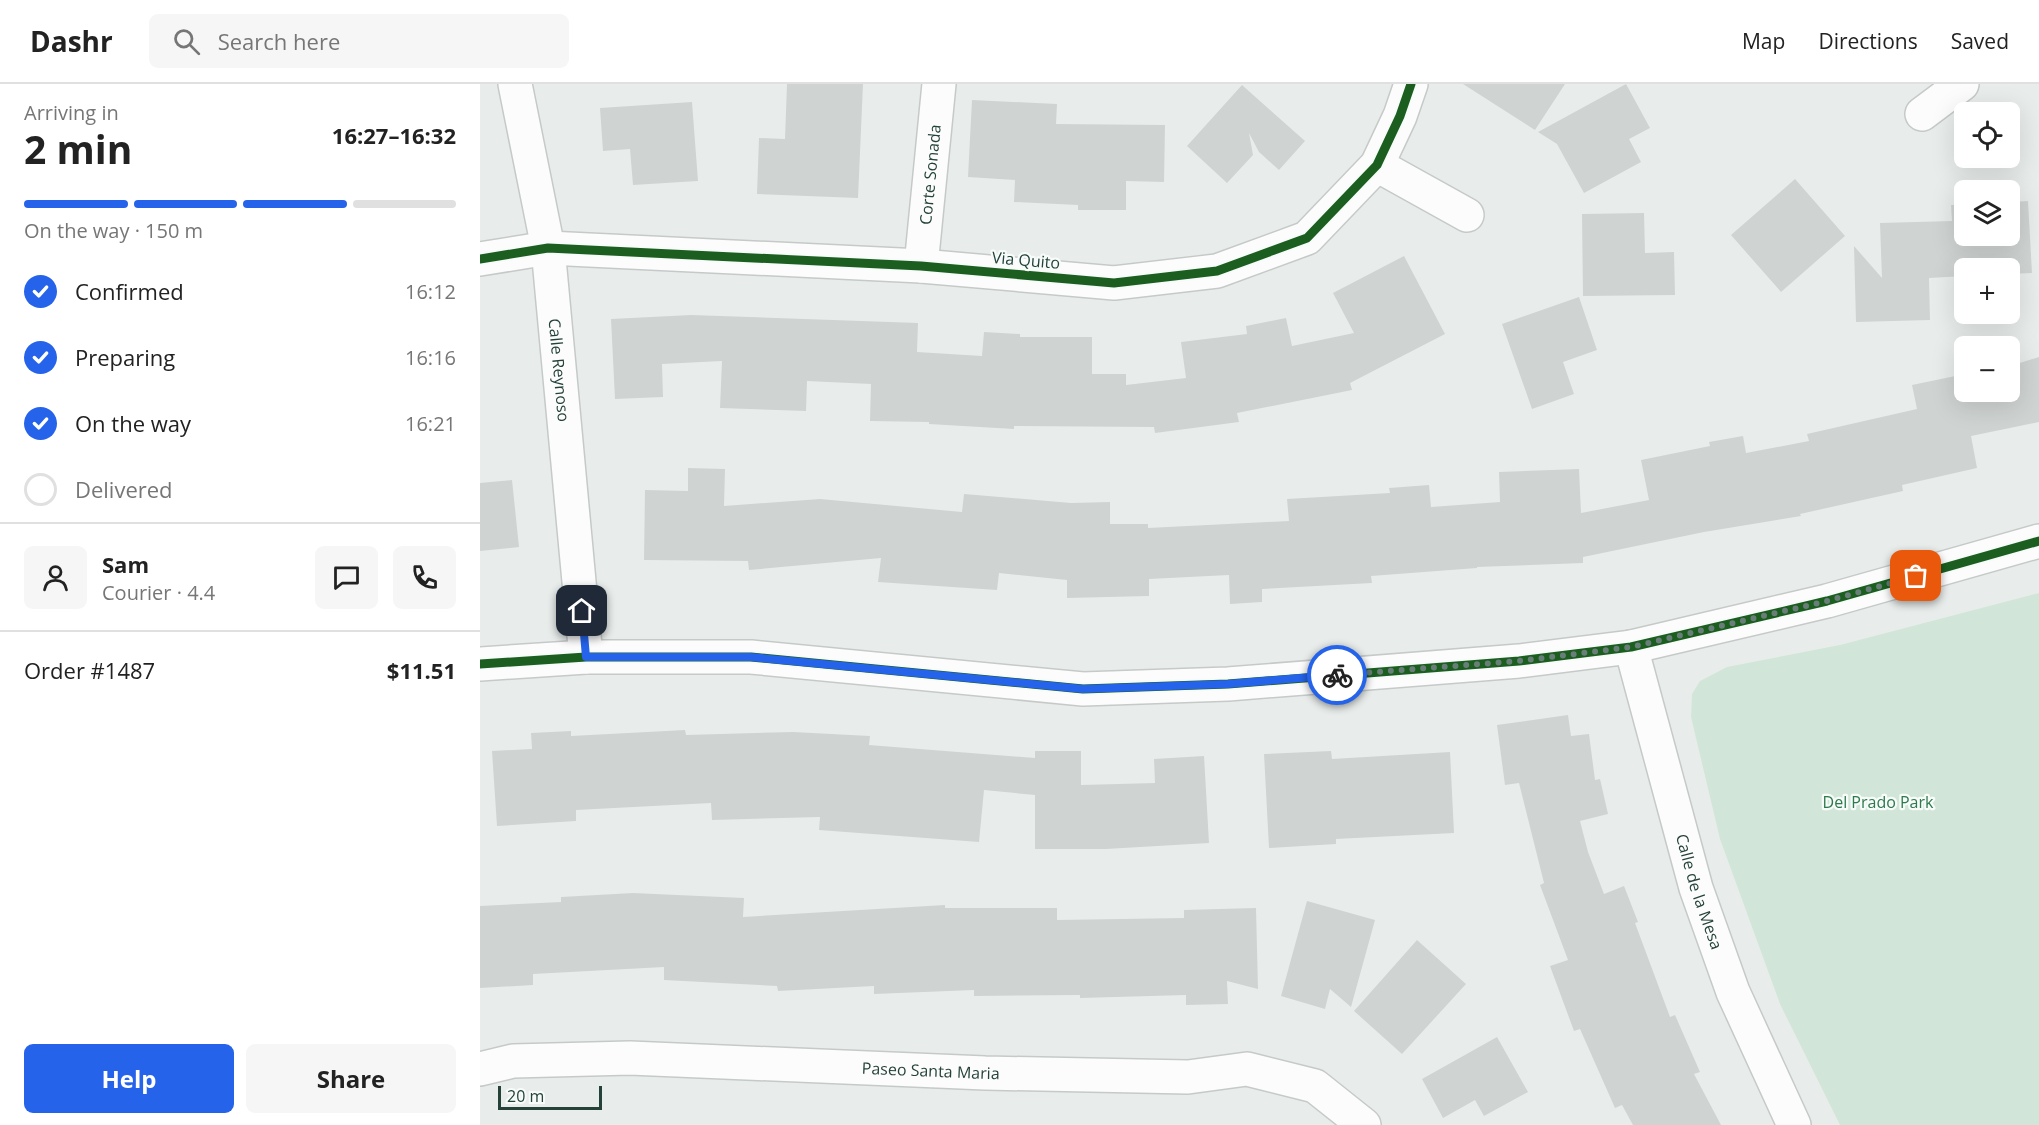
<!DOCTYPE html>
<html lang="en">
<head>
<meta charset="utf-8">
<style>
	body { margin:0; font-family:"Open Sans",sans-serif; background:#f6f6f6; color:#222; height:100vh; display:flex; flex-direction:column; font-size:22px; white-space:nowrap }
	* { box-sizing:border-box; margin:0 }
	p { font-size:20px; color:#767676 }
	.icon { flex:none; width:33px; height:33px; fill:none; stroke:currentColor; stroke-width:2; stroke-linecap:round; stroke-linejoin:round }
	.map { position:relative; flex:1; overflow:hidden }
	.drawer { display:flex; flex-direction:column; background:#fff; width:480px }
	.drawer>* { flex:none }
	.controls { position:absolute; left:1474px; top:18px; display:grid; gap:12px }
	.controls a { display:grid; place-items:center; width:66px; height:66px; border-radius:9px; background:#fff; box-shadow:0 6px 24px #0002; font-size:30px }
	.scale { position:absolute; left:18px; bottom:15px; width:104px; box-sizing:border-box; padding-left:6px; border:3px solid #24423a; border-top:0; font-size:16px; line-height:21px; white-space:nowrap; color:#24423a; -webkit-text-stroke:4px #f7fbf9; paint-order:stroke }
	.pin { position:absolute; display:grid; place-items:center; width:51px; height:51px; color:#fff; margin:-26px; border-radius:12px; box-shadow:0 3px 9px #0006 }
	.courier { position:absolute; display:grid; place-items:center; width:60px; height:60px; margin:-30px; border:4px solid #2563eb; border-radius:50%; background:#fff; color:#222; box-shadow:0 2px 8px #0007 }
	.head em { font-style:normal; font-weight:700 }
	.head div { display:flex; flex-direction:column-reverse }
	.head { display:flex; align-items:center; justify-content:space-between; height:102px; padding:0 24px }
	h1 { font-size:39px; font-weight:700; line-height:45px }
	.bar { display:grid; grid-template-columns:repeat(4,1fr); gap:9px 6px; align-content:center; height:72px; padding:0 24px }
	.bar i { height:8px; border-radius:4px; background:#e0e0e0 }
	.bar .current { background:#2563eb }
	.bar p { grid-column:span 4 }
	.line { display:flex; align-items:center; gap:15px; padding:0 24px; border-top:2px solid #e0e0e0 }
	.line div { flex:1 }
	.round { display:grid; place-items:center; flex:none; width:63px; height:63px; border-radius:9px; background:#f6f6f6 }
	ol { padding:0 24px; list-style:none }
	li { display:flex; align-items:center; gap:18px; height:66px }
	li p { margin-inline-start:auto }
	li .icon { padding:6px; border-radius:50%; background:#2563eb; color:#fff; stroke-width:4 }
	li:last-child { color:#767676 }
	li i { width:33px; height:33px; border:3px solid #e0e0e0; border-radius:50% }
	.button { display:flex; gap:12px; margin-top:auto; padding:12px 24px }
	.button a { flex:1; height:69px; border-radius:9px; background:#2563eb; color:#fff; font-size:24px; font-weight:700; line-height:69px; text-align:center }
	.button a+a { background:#f6f6f6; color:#222 }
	header { display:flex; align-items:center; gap:36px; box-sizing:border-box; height:84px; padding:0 30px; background:#fff; border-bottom:2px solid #e0e0e0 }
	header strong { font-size:28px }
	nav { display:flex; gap:33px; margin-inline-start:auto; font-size:21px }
	.search { width:420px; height:54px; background:#f6f6f6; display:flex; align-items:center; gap:15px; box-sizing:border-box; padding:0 21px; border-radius:9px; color:#767676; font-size:22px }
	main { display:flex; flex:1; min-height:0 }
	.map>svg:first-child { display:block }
	.green { fill:#d1e6d8 }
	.building { fill:#cfd4d2 }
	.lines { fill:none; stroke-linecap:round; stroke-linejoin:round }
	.minor-casing { stroke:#c5cac8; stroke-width:36 }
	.minor { stroke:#fcfcfc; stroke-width:33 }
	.cycleway-casing { stroke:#f7fbf9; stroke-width:13 }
	.cycleway { stroke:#1b5e20; stroke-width:9 }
	.done { stroke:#697e78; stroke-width:6; stroke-dasharray:0 10.8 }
	.route { stroke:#2563eb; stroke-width:8 }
	.labels { text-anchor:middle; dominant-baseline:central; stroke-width:4.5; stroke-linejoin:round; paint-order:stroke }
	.street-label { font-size:16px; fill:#24423a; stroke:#f7fbf9 }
	.park-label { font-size:16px; fill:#2d7a4b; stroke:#f7fbf9 }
</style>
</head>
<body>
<header>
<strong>Dashr</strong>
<div class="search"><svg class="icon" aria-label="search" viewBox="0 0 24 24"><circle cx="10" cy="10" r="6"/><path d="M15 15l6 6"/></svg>Search here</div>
<nav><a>Map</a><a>Directions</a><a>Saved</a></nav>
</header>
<main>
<section class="drawer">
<div class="head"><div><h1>2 min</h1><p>Arriving in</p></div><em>16:27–16:32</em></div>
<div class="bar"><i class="current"></i><i class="current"></i><i class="current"></i><i></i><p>On the way · 150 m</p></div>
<ol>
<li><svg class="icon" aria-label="check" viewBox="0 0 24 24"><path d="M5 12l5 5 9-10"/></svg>Confirmed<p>16:12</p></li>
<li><svg class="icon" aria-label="check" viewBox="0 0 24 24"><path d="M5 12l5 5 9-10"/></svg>Preparing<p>16:16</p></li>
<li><svg class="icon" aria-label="check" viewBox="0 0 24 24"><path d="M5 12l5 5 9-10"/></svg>On the way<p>16:21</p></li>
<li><i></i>Delivered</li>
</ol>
<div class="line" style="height:108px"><a class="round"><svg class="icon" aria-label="person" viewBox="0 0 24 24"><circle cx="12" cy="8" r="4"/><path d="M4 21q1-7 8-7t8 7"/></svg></a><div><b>Sam</b><p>Courier · 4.4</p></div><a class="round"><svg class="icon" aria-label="chat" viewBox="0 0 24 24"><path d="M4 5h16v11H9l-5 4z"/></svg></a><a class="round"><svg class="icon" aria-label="phone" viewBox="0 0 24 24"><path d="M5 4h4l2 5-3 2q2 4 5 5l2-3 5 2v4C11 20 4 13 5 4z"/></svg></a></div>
<div class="line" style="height:78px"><div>Order #1487</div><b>$11.51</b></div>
<div class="button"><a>Help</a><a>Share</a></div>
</section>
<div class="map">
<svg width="1559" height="1041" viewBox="0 0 1559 1041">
	<rect width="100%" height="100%" fill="#e8edeb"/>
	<!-- green -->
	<path class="green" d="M1559 509V1041H1360L1300 920 1240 755 1211 633 1212 610 1220 597 1247 583 1360 561Z"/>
	<!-- building -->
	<path class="building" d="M307 0H383L378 114 277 110 279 54 305 55Z
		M983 0H1085L1055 46Z
		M1146 0 1170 44 1149 55 1161 78 1104 109 1077 60 1058 48Z
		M762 1 825 57 799 86 779 68 769 49 773 71 747 99 707 62Z
		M492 16 577 20 576 40 685 41 684 98 646 97V126H598V121L534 118 535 96 488 93Z
		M212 18 218 97 153 101 150 65 123 67 120 24Z
		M1315 95 1365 152 1301 208 1251 151Z
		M1548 117 1552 189 1530 190V184H1485V192L1449 194 1450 236 1376 238 1374 162 1402 194 1400 139 1472 137 1471 121H1485V152H1530V118Z
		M1164 129 1165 169 1194 168 1195 211 1103 212 1102 130Z
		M924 172 965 250 870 299 872 306 757 329 759 338 675 349 674 343 534 342V345L449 340V338L390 337 391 300 327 297 326 327 240 324 242 277 182 280 183 313 135 315 131 235 211 231 438 239 437 268 502 272 504 248 540 250V253H612V290H646V301L706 294 701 258 767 250 766 242 806 234 812 262 874 249 853 209Z
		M1099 213 1117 266 1083 278 1094 310 1052 325 1022 240Z
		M1559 273V338L1491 352 1497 384 1422 401 1423 407 1320 430 1321 432 1224 448 1103 473V479L997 483V484L891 492 892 499 782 505V518L750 520 749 491 669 495V512L587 514V496L519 489 517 506 398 498 401 474 269 486 268 477 164 476 165 406 208 407V384L245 385 244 422 340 415 482 428 484 410 591 419 630 418V440H668V444L809 437 807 415 910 409 909 404 949 401 951 423 1020 418 1019 388 1099 385 1101 429 1169 416 1161 376 1230 362 1229 358 1263 352 1266 369 1329 357 1327 350 1437 325 1432 301 1485 290V308H1530V282Z
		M32 396 39 463 0 467V399Z
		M1088 631 1091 652 1109 650 1115 696 1120 695 1128 730 1100 737 1108 768 1124 810 1144 802 1158 838 1155 839 1190 933 1195 931 1220 988 1214 990 1241 1041H1153L1142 1021 1135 1024 1100 945 1094 947 1070 882 1088 876 1060 801 1064 799 1039 699 1025 701 1017 641Z
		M205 646 206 651 313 648 390 652 389 661 555 674V667H601V701L675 699 674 675 724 672 729 759 626 765H555V711L504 706 499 758 339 746 340 733 232 736 231 719 96 726V737L17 742 12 667 52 665 51 649 91 647V652Z
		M851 667 852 675 970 668 974 749 856 755V760L789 764 784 670Z
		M153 809 264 814 263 833 465 821V824H577V836L704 834V826L776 824 778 905 747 897 748 920 706 921V911L600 914V911L494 912V906L394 910V902L298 907 297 902 184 896V883L53 890V901L0 904V822L81 818V813Z
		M827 817 895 836 871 923 850 905 845 925 801 912Z
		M937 856 986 900 922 970 874 927Z
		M1017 953 1048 1008 1004 1032 995 1016 963 1034 942 995Z"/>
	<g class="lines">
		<defs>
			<g id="minor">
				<path id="s1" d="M35 0 68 164 106 573"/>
				<path d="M1442 30 1482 0"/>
				<path d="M897 81 987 131"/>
				<path d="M0 175 68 164 441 182 634 199 737 187 827 154 897 81 920 32 931 0"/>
				<path id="s2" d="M441 182 459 0"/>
				<path id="s3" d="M1151 563 1216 804 1253 908 1314 1041"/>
				<path d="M0 580 106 573H271L603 605 748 600 1039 577 1151 563 1347 517 1559 457"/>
				<path id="s4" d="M0 985 33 977 150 974 505 989 708 993 767 985 835 1002 884 1041"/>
			</g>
		</defs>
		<!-- minor casing -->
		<use href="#minor" class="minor-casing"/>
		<!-- minor -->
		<use href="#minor" class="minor"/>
		<defs>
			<path id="cycleway" d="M0 175 68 164 441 182 634 199 737 187 827 154 897 81 920 32 931 0
				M0 580 106 573H271L603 605 748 600 1039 577 1151 563 1347 517 1559 457"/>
		</defs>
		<!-- cycleway casing -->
		<use href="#cycleway" class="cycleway-casing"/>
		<!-- cycleway -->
		<use href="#cycleway" class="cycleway"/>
	</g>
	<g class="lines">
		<!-- done -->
		<path class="done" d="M857 591 1039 577 1151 563 1347 517 1436 492"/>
		<!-- route -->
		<path class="route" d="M102 527 106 573H270L603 605 748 600 857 591"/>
	</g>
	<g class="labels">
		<!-- street labels -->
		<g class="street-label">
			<text stroke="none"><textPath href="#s2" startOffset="92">Corte Sonada</textPath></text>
			<text transform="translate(546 176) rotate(5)">Via Quito</text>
			<text stroke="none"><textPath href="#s1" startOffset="290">Calle Reynoso</textPath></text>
			<text stroke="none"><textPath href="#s3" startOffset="254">Calle de la Mesa</textPath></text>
			<text stroke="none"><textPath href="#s4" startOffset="452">Paseo Santa Maria</textPath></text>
		</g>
		<!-- park labels -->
		<g class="park-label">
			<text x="1398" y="718">Del Prado Park</text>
		</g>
	</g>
</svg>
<div class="controls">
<a><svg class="icon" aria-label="locate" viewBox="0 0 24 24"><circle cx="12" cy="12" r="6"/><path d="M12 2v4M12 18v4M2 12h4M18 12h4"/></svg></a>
<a><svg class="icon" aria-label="layers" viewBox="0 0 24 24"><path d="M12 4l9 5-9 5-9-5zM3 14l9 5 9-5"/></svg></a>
<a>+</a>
<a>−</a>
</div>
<div class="scale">20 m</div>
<div class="pin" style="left:1436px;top:492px;background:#ea580c"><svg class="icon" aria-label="bag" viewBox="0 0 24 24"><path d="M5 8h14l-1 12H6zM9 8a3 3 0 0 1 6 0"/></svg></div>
<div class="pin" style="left:102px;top:527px;background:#1f2937"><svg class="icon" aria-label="home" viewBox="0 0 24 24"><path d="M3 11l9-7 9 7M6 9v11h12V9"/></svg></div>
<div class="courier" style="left:857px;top:591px"><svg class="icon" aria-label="bike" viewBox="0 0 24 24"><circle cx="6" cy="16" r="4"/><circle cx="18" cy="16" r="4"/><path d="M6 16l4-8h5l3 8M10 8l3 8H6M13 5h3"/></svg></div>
</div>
</main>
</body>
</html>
